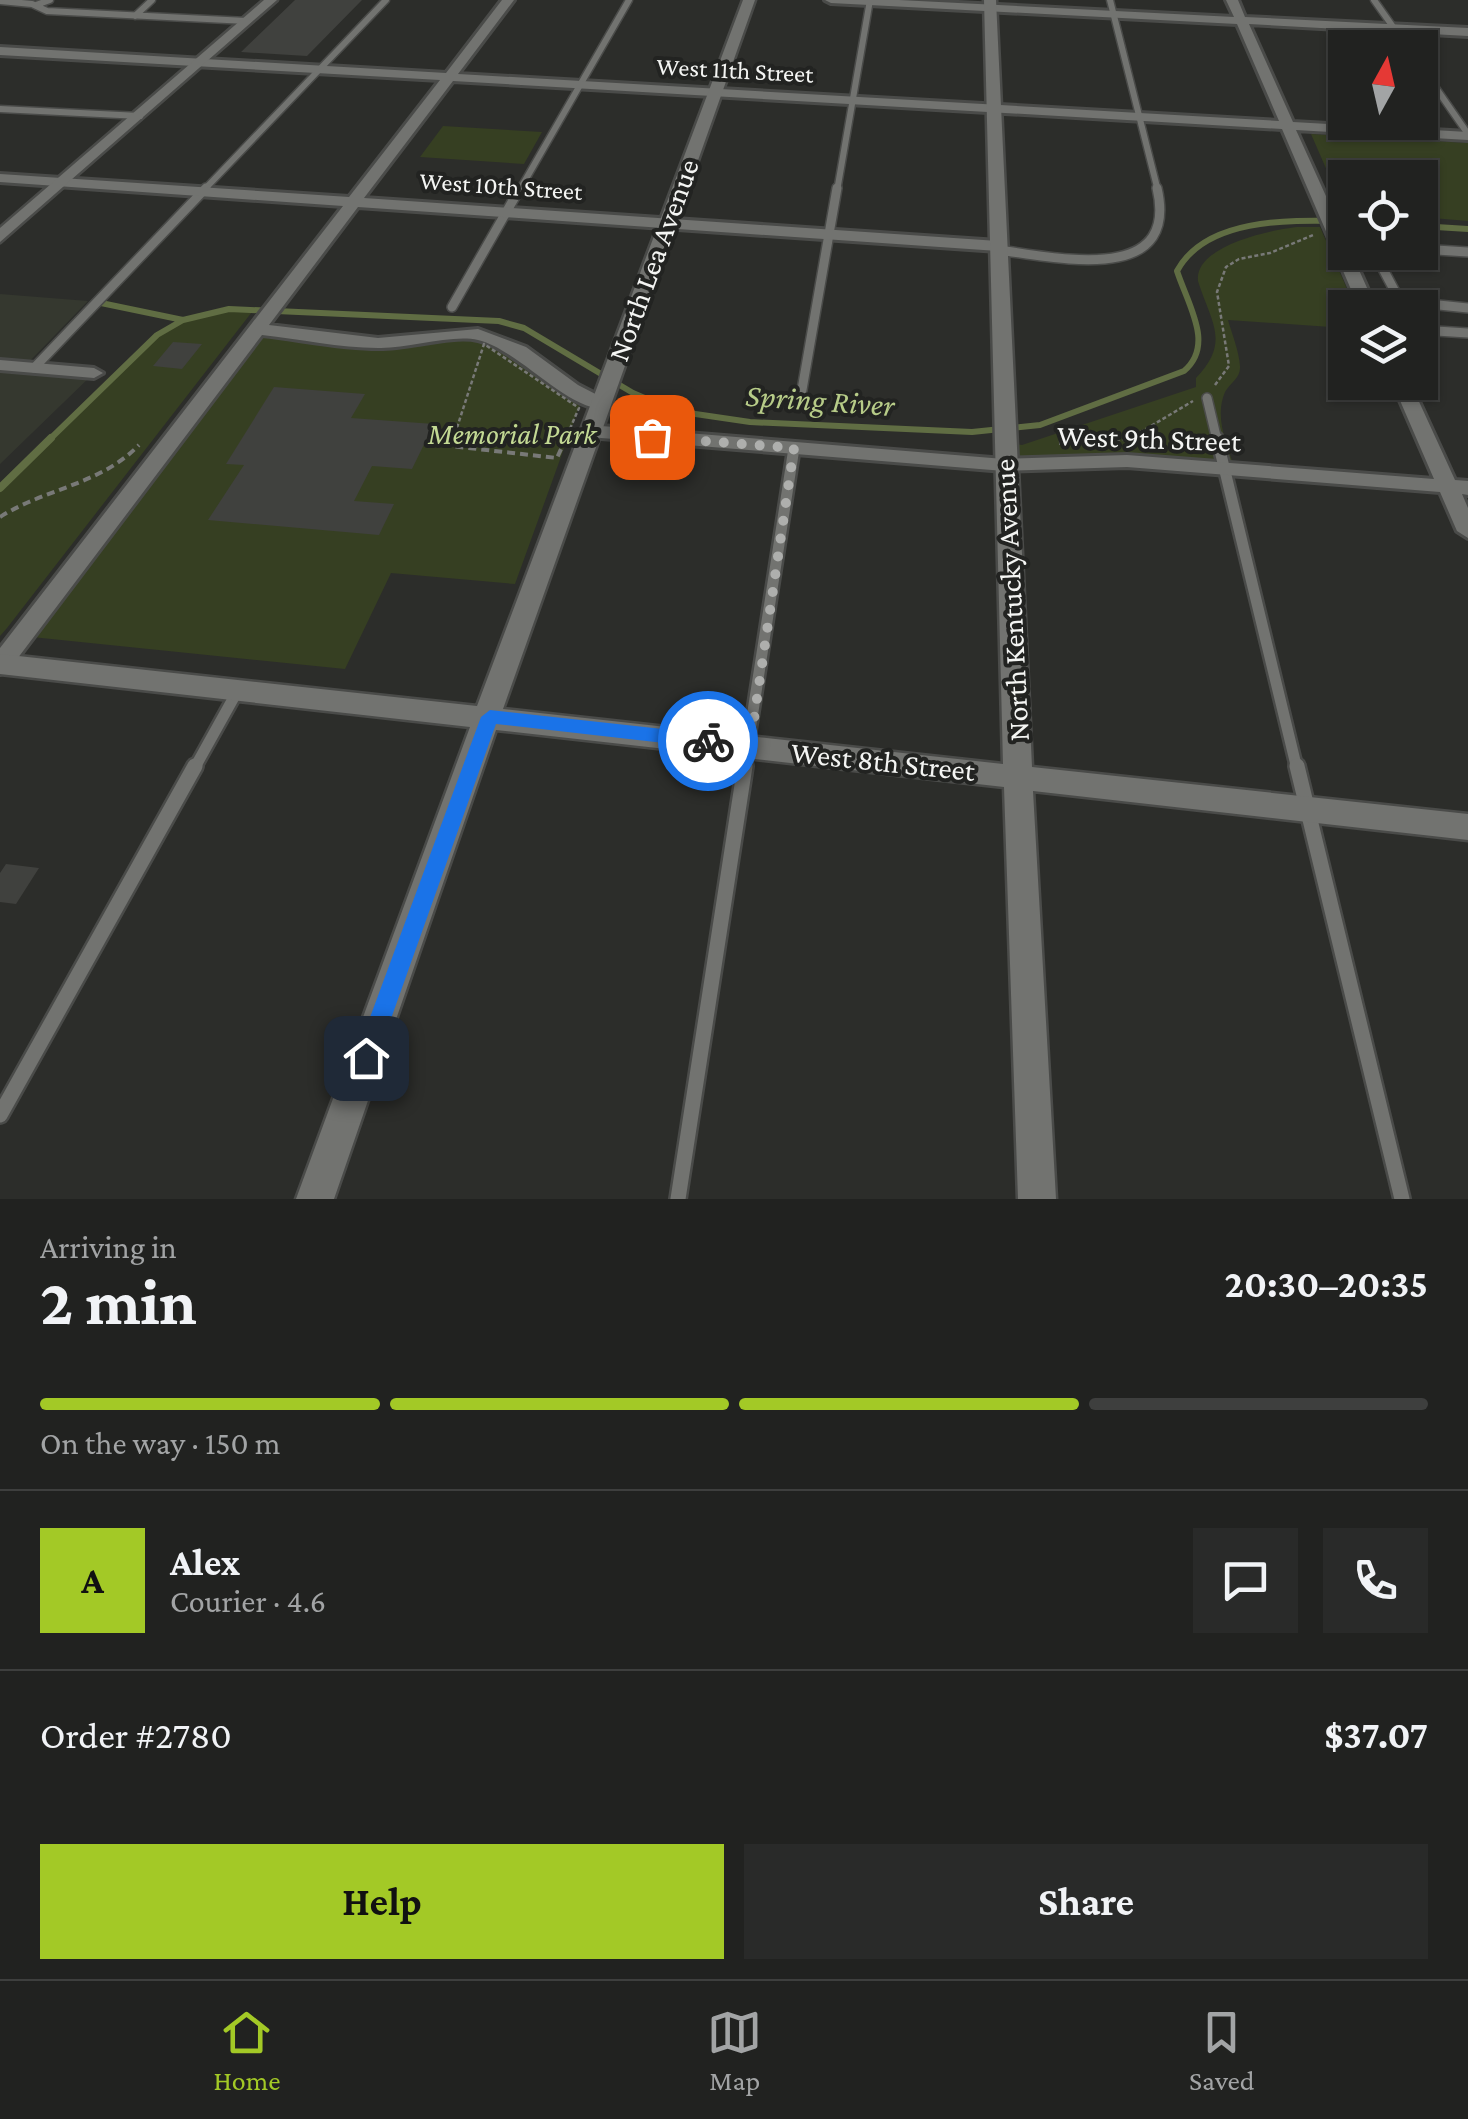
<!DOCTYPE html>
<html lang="en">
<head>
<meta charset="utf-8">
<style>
	body { margin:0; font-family:"Crimson Pro",serif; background:#292a29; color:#f1f3f6; height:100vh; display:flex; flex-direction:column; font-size:38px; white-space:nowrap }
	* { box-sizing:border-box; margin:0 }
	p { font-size:32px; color:#a2a4a5 }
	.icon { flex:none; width:55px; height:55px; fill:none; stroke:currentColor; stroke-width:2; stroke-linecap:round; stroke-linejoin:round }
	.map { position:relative; height:1199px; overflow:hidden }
	.drawer { display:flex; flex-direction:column; background:#212220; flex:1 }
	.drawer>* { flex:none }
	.needle { width:65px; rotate:8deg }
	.buttons { position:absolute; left:1328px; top:30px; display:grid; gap:20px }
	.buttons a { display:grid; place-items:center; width:110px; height:110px; border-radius:0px; background:#212220; box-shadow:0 2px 8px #0004,0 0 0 2px #3e3f3e; font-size:50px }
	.pin { position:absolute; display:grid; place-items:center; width:85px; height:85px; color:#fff; margin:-42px; border-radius:20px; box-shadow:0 5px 15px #0006 }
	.courier { position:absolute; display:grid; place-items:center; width:100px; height:100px; margin:-50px; border:8px solid #1a73e8; border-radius:50%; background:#fff; color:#222; box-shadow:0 2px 12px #0007 }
	.headline em { font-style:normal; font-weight:700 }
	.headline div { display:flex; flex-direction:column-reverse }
	.headline { display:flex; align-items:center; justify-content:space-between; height:170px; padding:0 40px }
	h1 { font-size:65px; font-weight:700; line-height:75px }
	.bar { display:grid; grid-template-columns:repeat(4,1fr); gap:15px 10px; align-content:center; height:120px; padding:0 40px }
	.bar i { height:12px; border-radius:8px; background:#3e3f3e }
	.bar .selected { background:#a3c926 }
	.bar p { grid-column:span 4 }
	.line { display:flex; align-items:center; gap:25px; padding:0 40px; border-top:2px solid #3e3f3e }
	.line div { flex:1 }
	.round { display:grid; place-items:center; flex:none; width:105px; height:105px; border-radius:0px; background:#292a29 }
	.button { display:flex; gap:20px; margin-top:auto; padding:20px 40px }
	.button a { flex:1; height:115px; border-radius:0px; background:#a3c926; color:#111; font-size:40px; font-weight:700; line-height:115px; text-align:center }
	.button a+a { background:#292a29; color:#f1f3f6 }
	.menu { display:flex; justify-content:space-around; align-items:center; height:140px; border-top:2px solid #3e3f3e; background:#212220; font-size:28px; color:#a2a4a5 }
	.menu a { display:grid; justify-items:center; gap:5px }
	.menu .selected { color:#a3c926 }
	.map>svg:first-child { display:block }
	.built { fill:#35382f }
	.green { fill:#363f22 }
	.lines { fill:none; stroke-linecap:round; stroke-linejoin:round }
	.stream-far1 { stroke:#606d43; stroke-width:6 }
	.stream { stroke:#606d43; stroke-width:8 }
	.building { fill:#40413e }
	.lane-far3-casing { stroke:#4a4b49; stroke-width:9 }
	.lane-far2-casing { stroke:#4a4b49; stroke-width:12 }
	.lane-far1-casing { stroke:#4a4b49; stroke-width:16 }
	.lane-casing { stroke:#4a4b49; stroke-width:20 }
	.street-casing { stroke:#4a4b49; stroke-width:6 }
	.secondary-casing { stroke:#4a4b49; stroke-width:5 }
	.path-far1 { stroke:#787977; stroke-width:2.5; stroke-dasharray:4 2.5; stroke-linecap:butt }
	.path { stroke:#787977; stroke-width:4; stroke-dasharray:8 5; stroke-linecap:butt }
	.lane-far3 { stroke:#727370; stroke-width:6 }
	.lane-far2 { stroke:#727370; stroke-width:9 }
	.lane-far1 { stroke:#727370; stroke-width:11 }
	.lane { stroke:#727370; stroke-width:15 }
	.street { fill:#727370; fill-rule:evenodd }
	.secondary { fill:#727370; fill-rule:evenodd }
	.route { fill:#1a73e8 }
	.done { stroke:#aeafad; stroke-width:10; stroke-dasharray:0 18 }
	.labels { text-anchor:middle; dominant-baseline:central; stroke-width:8; stroke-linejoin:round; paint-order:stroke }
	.far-street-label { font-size:25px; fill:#f4f5f3; stroke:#222321 }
	.street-label { font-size:30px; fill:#f4f5f3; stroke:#222321 }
	.park-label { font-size:30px; font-style:italic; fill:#c3d994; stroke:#222321 }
	.water-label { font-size:32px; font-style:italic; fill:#b7cc88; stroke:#222321 }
</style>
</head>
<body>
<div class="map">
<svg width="1468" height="1199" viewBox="0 0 1468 1199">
	<rect width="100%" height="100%" fill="#2c2d2a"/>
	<!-- built -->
	<path class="built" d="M0 294 88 301 25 366 94 373 0 464Z"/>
	<!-- green -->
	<path class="green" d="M443 126 542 132 524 164 420 157Z
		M1311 134 1468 143V221L1420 217V178H1345V212Z
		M1297 227H1320L1355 307 1345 308V328L1228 320C1232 334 1239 351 1240 366 1241 378 1230 383 1225 392 1214 417 1227 445 1235 469L1127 461 1004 465 1003 442 1022 445 1196 387V378C1231 341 1211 323 1198 281 1194 246 1270 230 1297 227Z
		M255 308 7 628 0 636V488L164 330 207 312Z
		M254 329 352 341 478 334 583 396 515 584 391 573 345 669 22 636Z"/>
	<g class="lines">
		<!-- stream-far1 -->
		<path class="stream-far1" d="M1420 226 1468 229
			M101 303 183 320
			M49 440 157 335 183 320 229 309 499 321 524 328 633 393 675 411 750 422 972 432 1040 425 1184 371C1215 345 1188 305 1177 271 1206 217 1291 220 1345 221"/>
		<!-- stream -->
		<path class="stream" d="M0 488 51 438"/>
	</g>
	<!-- building -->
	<path class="building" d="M295 0H362L307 56 241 52Z
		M173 342 202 344 182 369 153 366Z
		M274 387 365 394 351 418 434 424 412 469 372 466 354 501 394 504 379 535 208 520 244 465 226 464Z
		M6 864 39 868 16 904 0 902V873Z"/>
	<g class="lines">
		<defs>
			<path id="lane-far3" d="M1110 0 1158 191
				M1374 0 1408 48
				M0 1 32 4 47 11 247 21
				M36 5 50 0
				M135 16 152 0
				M1420 65 1468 134
				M0 109 140 116
				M203 191 386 0
				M519 191 629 0
				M837 191 870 0"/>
			<path id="lane-far2" d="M1420 249 1468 252
				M998 250C1055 257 1180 287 1157 188
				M1374 252 1400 301 1468 308
				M452 307 520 188
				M1420 330 1468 333
				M34 368 206 188
				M1207 398 1217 440
				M799 407 837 188"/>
			<path id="lane-far1" d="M1217 438 1297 769
				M194 769 238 690
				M744 769 794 448"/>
			<path id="lane" d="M1297 766 1402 1199
				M0 1115 195 766
				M678 1199 745 766"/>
			<path id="street" d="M502 0H514L458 74 1279 121 1237 24 831 3 825 0H899L1234 17 1226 0H1238L1245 17 1468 28V36L1249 24 1293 122 1468 132V140L1296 130 1345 238V252H1351L1376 308H1359L1282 129 453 81 364 198 998 241 1006 246 998 251 358 207 269 325 378 338 478 329 526 347 578 385 607 400V408C572 415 518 349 478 340 451 334 407 349 378 348 339 348 300 339 262 335L8 671 0 674V648L343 206 0 182V174L349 197 440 80 0 55V47L446 73Z
				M0 360 94 368 103 373 94 378 0 370Z
				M1392 382H1410L1455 480 1468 481V495L1462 494 1468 508V538L1457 531 1440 492 1127 467 1004 471 589 437 579 431 589 425 1004 459 1127 455 1434 479Z"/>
			<path id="secondary" d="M264 0H277L0 242V228Z
				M743 0H755L503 709 1003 764 984 0H996L1032 767 1468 814V840L1033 791 1056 1199H1018L1004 787 496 730 334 1199H296L470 727 0 674V654L477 706Z"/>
		</defs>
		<!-- lane-far3 casing -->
		<use href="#lane-far3" class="lane-far3-casing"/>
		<!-- lane-far2 casing -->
		<use href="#lane-far2" class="lane-far2-casing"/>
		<!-- lane-far1 casing -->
		<use href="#lane-far1" class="lane-far1-casing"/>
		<!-- lane casing -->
		<use href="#lane" class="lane-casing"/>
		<!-- street casing -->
		<use href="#street" class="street-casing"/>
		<!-- secondary casing -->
		<use href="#secondary" class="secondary-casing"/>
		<!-- path-far1 -->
		<path class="path-far1" d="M1215 385 1229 366 1217 292 1226 267 1239 259 1270 253 1313 235
			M453 440 484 344 579 408 565 440
			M1103 440 1129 439 1193 401"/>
		<!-- path -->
		<path class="path" d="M454 438 451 446 557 458 566 438
			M1059 443 1131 438
			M0 517C46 488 100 485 139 445"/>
		<!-- lane-far3 -->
		<use href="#lane-far3" class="lane-far3"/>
		<!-- lane-far2 -->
		<use href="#lane-far2" class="lane-far2"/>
		<!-- lane-far1 -->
		<use href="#lane-far1" class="lane-far1"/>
		<!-- lane -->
		<use href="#lane" class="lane"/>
		<!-- street -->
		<use href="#street" class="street"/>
		<!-- secondary -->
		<use href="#secondary" class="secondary"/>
	</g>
	<!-- route -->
	<path class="route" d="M490 710 708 734 717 741 708 748 496 724 377 1058 374 1066 366 1069 358 1066 355 1058 481 717Z"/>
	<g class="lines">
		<!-- done -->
		<path class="done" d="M652 437 794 448 750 746 708 741"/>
	</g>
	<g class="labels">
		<!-- far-street labels -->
		<g class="far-street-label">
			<text transform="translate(735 70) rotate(3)">West 11th Street</text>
			<text transform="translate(501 186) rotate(4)">West 10th Street</text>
		</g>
		<!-- street labels -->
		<g class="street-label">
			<text transform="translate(653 260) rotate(-70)">North Lea Avenue</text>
			<text transform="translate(1149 438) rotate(2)">West 9th Street</text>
			<text transform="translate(1011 600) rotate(-93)">North Kentucky Avenue</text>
			<text transform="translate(883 761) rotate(6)">West 8th Street</text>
		</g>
		<!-- park labels -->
		<g class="park-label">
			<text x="512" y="433">Memorial Park</text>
		</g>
		<!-- water labels -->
		<g class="water-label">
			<text transform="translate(820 400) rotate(4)">Spring River</text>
		</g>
	</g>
</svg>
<div class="buttons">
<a><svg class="needle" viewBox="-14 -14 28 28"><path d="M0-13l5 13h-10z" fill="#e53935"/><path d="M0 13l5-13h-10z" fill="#a2a4a5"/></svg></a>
<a><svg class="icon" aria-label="locate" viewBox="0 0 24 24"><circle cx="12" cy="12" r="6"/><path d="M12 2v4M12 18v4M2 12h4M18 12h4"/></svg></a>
<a><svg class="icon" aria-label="layers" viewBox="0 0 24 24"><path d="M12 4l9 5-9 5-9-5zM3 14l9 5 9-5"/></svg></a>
</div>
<div class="pin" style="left:652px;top:437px;background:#ea580c"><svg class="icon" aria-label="bag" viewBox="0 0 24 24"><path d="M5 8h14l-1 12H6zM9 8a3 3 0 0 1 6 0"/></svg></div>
<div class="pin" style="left:366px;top:1058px;background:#1f2937"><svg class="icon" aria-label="home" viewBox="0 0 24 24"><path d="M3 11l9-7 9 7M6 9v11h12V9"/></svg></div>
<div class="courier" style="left:708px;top:741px"><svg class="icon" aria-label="bike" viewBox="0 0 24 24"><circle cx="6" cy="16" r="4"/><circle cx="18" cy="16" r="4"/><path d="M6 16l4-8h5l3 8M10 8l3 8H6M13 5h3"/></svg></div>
</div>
<section class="drawer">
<div class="headline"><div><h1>2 min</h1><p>Arriving in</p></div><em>20:30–20:35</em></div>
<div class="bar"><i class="selected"></i><i class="selected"></i><i class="selected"></i><i></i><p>On the way · 150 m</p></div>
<div class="line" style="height:180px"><b class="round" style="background:#a3c926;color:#111">A</b><div><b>Alex</b><p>Courier · 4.6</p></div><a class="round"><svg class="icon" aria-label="chat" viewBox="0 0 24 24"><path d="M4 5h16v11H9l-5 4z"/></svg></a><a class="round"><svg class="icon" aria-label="phone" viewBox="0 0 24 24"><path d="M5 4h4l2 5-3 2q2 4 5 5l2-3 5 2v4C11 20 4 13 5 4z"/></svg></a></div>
<div class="line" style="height:130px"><div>Order #2780</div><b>$37.07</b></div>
<div class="button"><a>Help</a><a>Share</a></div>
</section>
<nav class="menu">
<a class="selected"><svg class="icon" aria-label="home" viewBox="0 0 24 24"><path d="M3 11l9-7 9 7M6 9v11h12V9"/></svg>Home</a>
<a><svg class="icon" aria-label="map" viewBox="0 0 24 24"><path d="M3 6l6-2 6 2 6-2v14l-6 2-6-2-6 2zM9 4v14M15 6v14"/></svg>Map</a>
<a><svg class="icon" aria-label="saved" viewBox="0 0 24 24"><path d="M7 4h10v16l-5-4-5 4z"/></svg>Saved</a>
</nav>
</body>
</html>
